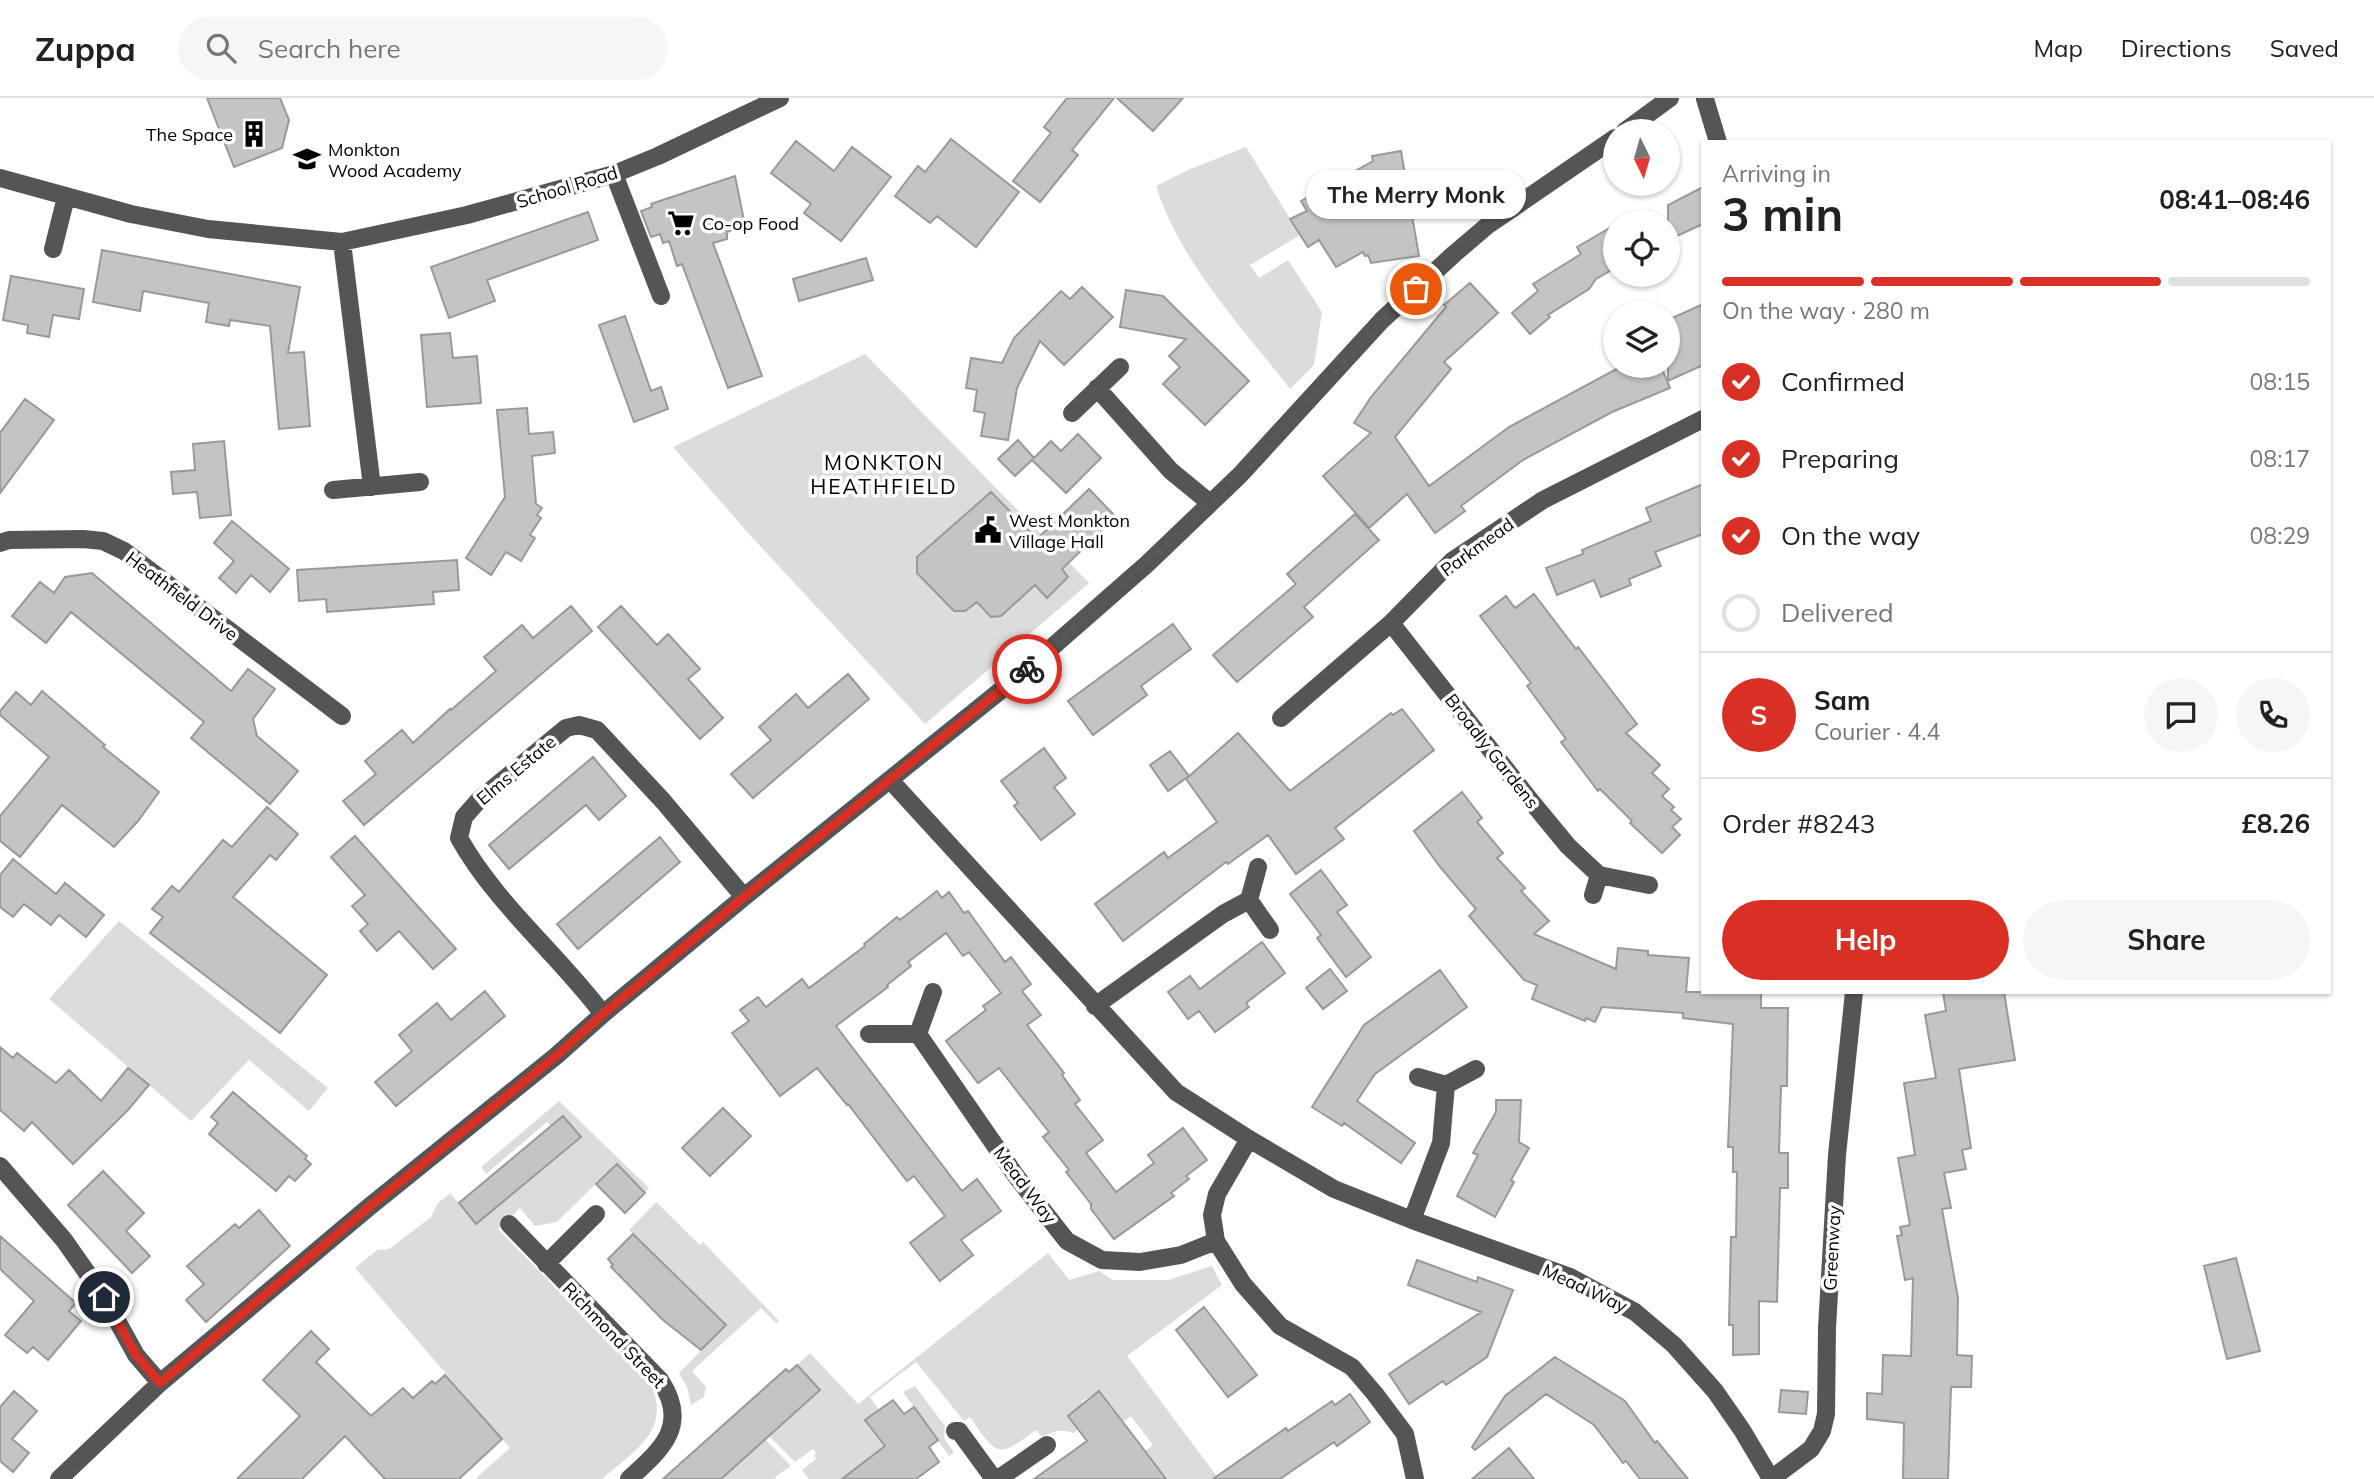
<!DOCTYPE html>
<html lang="en">
<head>
<meta charset="utf-8">
<style>
	body { margin:0; font-family:Mulish,sans-serif; background:#f6f6f6; color:#222; height:100vh; display:flex; flex-direction:column; font-size:26px; white-space:nowrap }
	* { box-sizing:border-box; margin:0 }
	p { font-size:23px; color:#767676 }
	.icon { flex:none; width:38px; height:38px; fill:none; stroke:currentColor; stroke-width:2; stroke-linecap:round; stroke-linejoin:round }
	.map { position:relative; flex:1; overflow:hidden }
	.drawer { position:absolute; left:1701px; top:42px; width:630px; height:854px; display:flex; flex-direction:column; background:#fff; border-radius:0px; box-shadow:0 2px 5px #0004 }
	.drawer>* { flex:none }
	.needle { width:46px; rotate:175deg }
	.fabs { position:absolute; left:1603px; top:21px; display:grid; gap:14px }
	.fabs a { display:grid; place-items:center; width:77px; height:77px; border-radius:50%; background:#fff; box-shadow:0 2px 5px #0004; font-size:35px }
	.pin { position:absolute; display:grid; place-items:center; width:60px; height:60px; color:#fff; margin:-30px; border:4px solid #fff; border-radius:50%; box-shadow:0 2px 7px #0007 }
	.courier { position:absolute; display:grid; place-items:center; width:70px; height:70px; margin:-35px; border:5px solid #d93025; border-radius:50%; background:#fff; color:#222; box-shadow:0 2px 9px #0007 }
	.bubble { position:absolute; height:49px; border-radius:24px; background:#fff; box-shadow:0 2px 5px #0004; font-size:23px; font-weight:700; line-height:49px; text-align:center }
	.summary em { font-style:normal; font-weight:700 }
	.summary div { display:flex; flex-direction:column-reverse }
	.summary { display:flex; align-items:center; justify-content:space-between; height:119px; padding:0 21px }
	h1 { font-size:46px; font-weight:700; line-height:52px }
	.bar { display:grid; grid-template-columns:repeat(4,1fr); gap:10px 7px; align-content:center; height:84px; padding:0 21px }
	.bar i { height:9px; border-radius:5px; background:#e0e0e0 }
	.bar .selected { background:#d93025 }
	.bar p { grid-column:span 4 }
	.line { display:flex; align-items:center; gap:18px; padding:0 21px; border-top:2px solid #e0e0e0 }
	.line div { flex:1 }
	.round { display:grid; place-items:center; flex:none; width:74px; height:74px; border-radius:37px; background:#f6f6f6 }
	ol { padding:0 21px; list-style:none }
	li { display:flex; align-items:center; gap:21px; height:77px }
	li p { margin-inline-start:auto }
	li .icon { padding:7px; border-radius:50%; background:#d93025; color:#fff; stroke-width:4 }
	li:last-child { color:#767676 }
	li i { width:38px; height:38px; border:4px solid #e0e0e0; border-radius:50% }
	.cta { display:flex; gap:14px; margin-top:auto; padding:14px 21px }
	.cta a { flex:1; height:80px; border-radius:42px; background:#d93025; color:#fff; font-size:28px; font-weight:700; line-height:80px; text-align:center }
	.cta a+a { background:#f6f6f6; color:#222 }
	header { display:flex; align-items:center; gap:42px; box-sizing:border-box; height:98px; padding:0 35px; background:#fff; border-bottom:2px solid #e0e0e0 }
	header strong { font-size:33px }
	nav { display:flex; gap:38px; margin-inline-start:auto; font-size:24px }
	.search { width:490px; height:63px; background:#f6f6f6; display:flex; align-items:center; gap:18px; box-sizing:border-box; padding:0 24px; border-radius:38px; color:#767676; font-size:26px }
	.map>svg:first-child { display:block }
	.green { fill:#dcdcdc }
	.building { fill:#c4c4c4; stroke:#999; stroke-width:2 }
	.lines { fill:none; stroke-linecap:round; stroke-linejoin:round }
	.minor { stroke:#555; stroke-width:18 }
	.done { stroke:#595959; stroke-width:7; stroke-dasharray:0 12.6 }
	.route { stroke:#d93025; stroke-width:9 }
	.labels { text-anchor:middle; dominant-baseline:central; stroke-width:7; stroke-linejoin:round; paint-order:stroke }
	.poi-label { font-size:18px; fill:#000; stroke:#fff; text-anchor:start }
	.street-label { font-size:18px; fill:#000; stroke:#fff }
	.quarter-label { font-size:21px; letter-spacing:2px; fill:#000; stroke:#fff }
</style>
</head>
<body>
<header>
<strong>Zuppa</strong>
<div class="search"><svg class="icon" aria-label="search" viewBox="0 0 24 24"><circle cx="10" cy="10" r="6"/><path d="M15 15l6 6"/></svg>Search here</div>
<nav><a>Map</a><a>Directions</a><a>Saved</a></nav>
</header>
<div class="map">
<svg width="2374" height="1381" viewBox="0 0 2374 1381">
	<rect width="100%" height="100%" fill="#fff"/>
	<!-- green -->
	<path class="green" d="M1246 49 1300 137 1250 167 1259 180 1288 162 1322 214 1314 267 1290 291C1241 228 1180 164 1156 88L1188 72Z
		M865 256 1089 485 925 626 750 437 673 349Z
		M119 823 328 990 309 1013 249 962 191 1023 49 901Z
		M559 1003 649 1090 645 1095 616 1066 557 1124 535 1128 520 1110 498 1131 652 1289C671 1334 631 1355 602 1381H475L510 1350 355 1170 377 1152 389 1151 431 1119 437 1106 450 1095 476 1126 506 1101 489 1080 496 1074 514 1095 544 1070 526 1049 533 1043 551 1064 581 1040 563 1018 550 1028 547 1024 486 1076 481 1069Z
		M656 1104 700 1147 703 1144 779 1223 776 1225 761 1210 692 1273 706 1289 704 1299 691 1307 687 1289 679 1275 726 1227 629 1132Z
		M1048 1155 1069 1182 1099 1173 1113 1182H1168L1212 1168 1222 1187 1127 1258 1219 1381H1166L1145 1353 1153 1347 1131 1318 1123 1324 1099 1294 1082 1303 1083 1306 1068 1318 1078 1332 1073 1335C1063 1330 1051 1334 1042 1339L1036 1332C997 1361 997 1358 970 1319L964 1323 916 1264 870 1299 879 1312 866 1322 909 1381H876L864 1364 841 1381H809L802 1372 816 1361 814 1357 816 1355 813 1351 795 1364 769 1338 820 1292 797 1267 810 1255 858 1306Z
		M915 1288 945 1328 944 1340 954 1354 949 1358 903 1294Z
		M765 1341 791 1368 775 1379 776 1381H710Z"/>
	<!-- building -->
	<path class="building" d="M207 0H280L289 22 282 50 234 69Z
		M1067 0H1114L1072 52 1078 57 1040 104 1013 83 1051 35 1044 29Z
		M1117 0H1183L1153 33Z
		M951 41 1019 94 976 149 937 118 930 125 895 98 918 68 925 74Z
		M796 43 834 73 852 49 891 79 841 143 804 115 811 106 771 75Z
		M1401 53 1419 158 1371 165 1368 157 1365 158 1363 154 1336 169 1319 142 1308 149 1290 121 1307 113 1301 103 1373 63 1372 58Z
		M735 78 745 127 727 134V141L713 145 762 278 728 290 682 166 677 168 669 143 663 145 660 136 651 139 641 113 652 109 651 106Z
		M1703 89V126L1668 142V107Z
		M588 114 598 142 487 182 495 203 449 220 431 169Z
		M1615 127V170L1596 181 1589 191 1548 217 1550 219 1530 236 1512 215 1538 193 1533 186 1581 156 1577 149Z
		M102 152 300 189 288 255 304 254 310 328 279 331 270 228 230 222 229 228 206 224 209 205 143 193 140 213 93 204Z
		M866 160 873 182 799 203 793 181Z
		M11 178 84 191 79 221 53 217 49 239 27 235 28 227 3 222Z
		M1470 185 1498 215 1444 264 1451 271 1395 339 1429 388 1509 329 1622 268H1661L1670 290 1612 314 1523 362 1461 408 1465 413 1435 435 1407 396 1369 430 1323 378 1371 335 1354 325 1371 299 1446 209 1444 207Z
		M1082 189 1113 219 1064 267 1040 243 1017 290 1008 342 981 338 985 315 974 313 977 292 966 290 971 260 1002 265 1014 240 1061 193 1070 201Z
		M1126 192 1163 198 1249 283 1205 327 1163 286 1180 269 1169 258 1186 241 1120 229Z
		M1703 206V267L1668 283V222Z
		M625 218 651 293 661 289 668 311 634 324 599 227Z
		M450 235 453 260 477 258 481 305 427 309 421 237Z
		M25 301 54 322 0 395V335Z
		M527 310 529 336 553 334 555 355 532 358 536 406 542 410 537 417 541 420 530 437 535 440 521 463 506 454 491 477 466 460 505 399 497 312Z
		M1078 336 1101 360 1066 395 1032 362 1015 378 998 361 1018 342 1034 360 1051 343 1061 353Z
		M224 343 231 417 200 420 197 394 173 396 171 374 195 372 193 346Z
		M1703 386V436L1655 454 1661 468 1629 481 1631 487 1601 499 1594 482 1557 497 1546 470 1583 456 1582 452 1651 423 1646 410Z
		M1089 391 1116 419 1062 471 1068 479 1047 500 1035 487 1001 518 991 519 977 504 965 513H954L917 475V459L991 394 1037 441Z
		M1355 416 1379 442 1304 509 1313 519 1237 584 1213 557 1296 486 1287 476Z
		M232 423 289 471 270 494 251 477 236 495 219 480 234 463 214 445Z
		M457 462 459 492 433 494 434 506 327 514 326 501 299 503 297 472Z
		M92 475 231 593 248 571 275 591 253 621 257 638 298 673 270 706 191 640 204 624 71 514 46 545 12 518 40 484 54 495 65 479Z
		M1534 496 1576 551 1578 549 1637 626 1626 635 1660 667 1652 675 1669 691 1662 698 1674 709 1671 712 1681 721 1672 729 1680 737 1662 755 1630 725 1632 723 1600 691 1598 693 1561 644 1566 641 1527 588 1531 585 1480 518 1506 498 1515 510Z
		M571 508 592 533 364 727 343 703 376 676 365 663 402 632 413 645 450 611 451 612 496 573 484 559 522 527 533 540Z
		M621 508 657 547 668 536 700 571 688 581 723 620 700 641 598 529Z
		M1173 526 1191 551 1141 588 1147 597 1093 637 1068 603Z
		M848 576 869 601 753 700 731 676 771 642 759 629 796 596 808 610Z
		M42 593 105 647 103 649 159 694 138 723 114 749 62 707 20 759 0 743V718L49 659 0 617V613L16 594 31 607Z
		M1402 611 1434 652 1335 730 1344 741 1296 776 1268 737 1228 766 1226 764 1123 843 1095 806 1164 754 1168 760 1217 724 1186 681 1238 635 1290 693 1391 615 1393 617Z
		M1044 650 1066 680 1054 689 1075 716 1041 742 1014 708 1018 705 1001 683Z
		M1170 653 1189 678 1168 693 1150 667Z
		M593 659 626 698 599 722 586 707 509 771 489 747Z
		M1462 694 1482 720 1477 724 1503 755 1497 760 1525 790 1521 793 1549 823 1534 836 1616 871 1618 850 1648 853V857L1689 860 1686 894H1761V910H1788L1787 988H1781L1779 1055H1788V1090H1780L1777 1204 1759 1203V1256L1733 1257V1227H1729L1731 1139H1736L1737 1074H1733V1049H1728L1733 926 1683 920V915L1602 909 1595 924 1586 920 1585 923 1532 901 1537 887 1524 882 1469 818 1476 811 1440 769 1414 733Z
		M267 709 298 736 276 762 270 757 233 799 327 877 280 935 150 835 163 819 152 811 172 788 179 794 223 742 232 749Z
		M355 738 456 851 433 871 399 833 377 853 360 833 368 826 352 808 365 797 331 759Z
		M660 739 680 764 578 851 557 826Z
		M13 761 56 796 65 785 104 817 86 839 59 817 51 827 24 806 13 819 0 809V777Z
		M1321 772 1347 807 1337 814 1371 859 1346 879 1317 840 1321 837 1290 796Z
		M937 793 942 800 949 794 964 815 968 813 1005 864 1011 859 1031 886 1022 893 1041 917 1027 927 1064 975 1062 977 1080 1002 1075 1006 1103 1042 1086 1055 1116 1094 1154 1065 1148 1057 1183 1030 1207 1062 1186 1078 1189 1081 1171 1095 1174 1098 1114 1141 1091 1111V1106L1066 1074 1069 1072 1043 1039 1049 1034 999 970 978 985 946 943 986 912 983 908 1001 895 969 854 963 858 946 835 908 864 911 868 887 887 888 889 836 928 962 1093 977 1081 1001 1113 961 1142 973 1157 940 1183 910 1145 945 1118 914 1078 907 1083 848 1006 847 1007 817 970 780 998 732 935 749 923 740 912 758 899 766 909 802 881 809 890 865 848 864 846 897 819 900 822Z
		M1262 844 1285 875 1246 905 1249 909 1215 934 1199 913 1188 921 1168 894 1190 878 1200 891Z
		M1330 871 1347 893 1323 911 1306 890Z
		M1440 872 1467 909 1375 976 1357 1003 1415 1045 1401 1065 1344 1025 1342 1028 1312 1009 1364 927Z
		M485 893 505 918 396 1008 375 984 412 953 399 937 437 905 451 922Z
		M1943 894H2004L2015 962 1959 971 1971 1050 1962 1052 1966 1071 1944 1075 1951 1110 1942 1111 1958 1200 1957 1257 1972 1258 1971 1289H1951L1948 1381H1903L1904 1325 1867 1321V1295L1882 1296 1883 1257 1911 1258 1913 1180 1905 1182 1897 1138 1902 1137 1900 1129 1910 1127 1898 1060 1915 1057 1904 985 1936 980 1925 917 1946 913Z
		M0 949 13 960 17 955 56 985 69 972 101 1003 128 970 149 987 128 1012 73 1066 32 1024 24 1033 0 1012Z
		M233 994 307 1058 305 1061 311 1066 295 1083 289 1078 276 1093 209 1036 218 1025 211 1019Z
		M1496 1002H1521L1519 1044 1529 1050 1511 1082 1514 1084 1495 1119 1457 1098 1478 1057 1473 1055 1496 1014Z
		M723 1010 751 1038 710 1078 682 1050Z
		M563 1018 581 1039 476 1126 459 1105Z
		M617 1066 645 1095 625 1115 596 1086Z
		M103 1073 144 1115 126 1133 150 1158 132 1175 68 1107Z
		M259 1112 290 1148 206 1224 186 1202 204 1186 187 1168 235 1126 239 1130Z
		M633 1136 726 1227 701 1252 663 1222 611 1169 613 1167 608 1161Z
		M0 1138 76 1205 69 1213 81 1223 48 1262 33 1249 27 1255 5 1237 34 1203 0 1171Z
		M2236 1160 2260 1253 2227 1261 2204 1168Z
		M1417 1162 1477 1184 1478 1179 1513 1192 1487 1259 1446 1287 1443 1283 1409 1306 1389 1276 1481 1214 1408 1187Z
		M1204 1209 1257 1277 1228 1299 1176 1232Z
		M311 1233 329 1251 316 1264 371 1318 403 1290 413 1300 432 1283 435 1286 445 1277 502 1341 459 1381H385L345 1338 302 1381H237L300 1318 263 1282Z
		M1555 1259 1625 1303 1655 1345 1657 1343 1688 1381H1640L1626 1363 1623 1365 1594 1327 1546 1296 1475 1352 1472 1349 1505 1298Z
		M797 1267 820 1292 721 1381H663L786 1271 789 1274Z
		M1781 1292 1808 1294 1806 1316 1779 1314Z
		M14 1293 37 1313 12 1341 29 1355 13 1374 0 1363V1309Z
		M1099 1293 1145 1353 1166 1381H1034L1087 1343 1068 1318Z
		M1350 1296 1370 1324 1337 1348 1334 1344 1280 1381H1213L1286 1330 1288 1333 1332 1303 1335 1307Z
		M893 1302 904 1316 914 1309 938 1342 929 1349 939 1364 916 1381H842L885 1348 865 1322Z
		M1509 1350 1534 1381H1472Z"/>
	<g class="lines">
		<!-- minor -->
		<path class="minor" d="M1705 1 1718 44
			M1625 33 1670 0
			M614 76 661 198
			M0 80 131 116 208 131 342 144 467 117 614 76 658 58 780 0
			M342 144 372 389
			M53 151 66 99
			M1097 290 1171 373 1210 405
			M1072 315 1120 269
			M333 392 420 384
			M0 445 9 442 83 441 103 443 124 453 342 618
			M1391 525 1530 702 1568 748 1599 777 1649 787
			M1281 620 1391 525 1452 463 1543 402 1703 321
			M890 682 1176 994 1249 1041 1334 1091 1412 1122 1570 1179 1635 1214 1674 1247 1715 1293 1742 1332 1770 1379
			M1258 769 1249 802 1270 832
			M1593 797 1599 777
			M1095 908 1223 816 1249 802
			M603 916C557 855 496 806 459 740L464 719 479 702 566 630 579 627 597 632 663 703 744 799
			M869 936H918L933 894
			M918 936 1016 1078 1067 1143 1102 1162 1140 1164 1181 1157 1216 1143
			M1418 979 1446 987 1476 971
			M1249 1041 1217 1096 1212 1117 1216 1143 1243 1186 1280 1228 1352 1269 1375 1296 1405 1336 1415 1381
			M0 1068 64 1142 104 1199 136 1257 160 1285
			M1412 1122 1441 1045 1446 987
			M509 1126 660 1282C690 1327 662 1351 629 1381
			M546 1166 596 1116
			M955 1333H959L994 1381
			M59 1381 160 1285 369 1109 556 958 603 916 744 799 1026 572 1147 466 1240 377 1382 222 1454 156 1488 127 1615 40
			M998 1381 1047 1347
			M1771 1381 1811 1351 1822 1333 1826 1316 1827 1230 1837 1057 1854 894"/>
	</g>
	<g class="lines">
		<!-- done -->
		<path class="done" d="M1027 571C1100 508 1172 444 1240 377 1300 317 1353 249 1416 191"/>
		<!-- route -->
		<path class="route" d="M104 1199 136 1257 160 1285 369 1109 556 958 603 916 744 799 1027 571"/>
	</g>
	<!-- icons -->
	<defs>
		<symbol id="building-bare" viewBox="-9 -9 18 18"><path d="M-4-6H4V6H1V3H-1V6H-4ZM-2.5-4.3h1.7v1.8h-1.7ZM.8-4.3h1.7v1.8H.8ZM-2.5-1h1.7V.8h-1.7ZM.8-1h1.7V.8H.8Z" fill="#000" stroke="#fff" stroke-width="2.5" paint-order="stroke"/></symbol>
		<symbol id="school-bare" viewBox="-9 -9 18 18"><path d="M0-5L7-2L0 1L-7-2ZM-4 1L0 2.5L4 1V4Q0 6-4 4Z" fill="#000" stroke="#fff" stroke-width="2.5" paint-order="stroke"/></symbol>
		<symbol id="supermarket-bare" viewBox="-9 -9 18 18"><path d="M-6-5.5h2.5l.6 2H6L4.5 2H-2.5L-4.4-4H-6ZM-1.5 3.2a1.3 1.3 0 1 0 .1 0ZM3 3.2a1.3 1.3 0 1 0 .1 0Z" fill="#000" stroke="#fff" stroke-width="2.5" paint-order="stroke"/></symbol>
		<symbol id="civic-bare" viewBox="-9 -9 18 18"><path d="M-.6-6.5H3V-4.5H.6V-3L4-1V1h2V6H-6V1h2V-1L-.6-3ZM-1.2 2.5V6h2.4V2.5Z" fill="#000" stroke="#fff" stroke-width="2.5" paint-order="stroke"/></symbol>
	</defs>
	<g fill-rule="evenodd">
		<use href="#building-bare" x="235" y="17" width="38" height="38"/>
		<use href="#school-bare" x="288" y="42" width="38" height="38"/>
		<use href="#supermarket-bare" x="662" y="106" width="38" height="38"/>
		<use href="#civic-bare" x="969" y="413" width="38" height="38"/>
	</g>
	<g class="labels">
		<!-- poi labels -->
		<g class="poi-label">
			<text x="233" y="36" text-anchor="end">The Space</text>
			<text x="328" y="51">Monkton<tspan x="328" dy="21">Wood Academy</tspan></text>
			<text x="702" y="125">Co-op Food</text>
			<text x="1009" y="422">West Monkton<tspan x="1009" dy="21">Village Hall</tspan></text>
		</g>
		<!-- street labels -->
		<g class="street-label">
			<text transform="translate(567 89) rotate(-17)">School Road</text>
			<text transform="translate(1477 449) rotate(-36)">Parkmead</text>
			<text transform="translate(182 498) rotate(37)">Heathfield Drive</text>
			<text transform="translate(1492 653) rotate(52)">Broadly Gardens</text>
			<text transform="translate(516 672) rotate(-40)">Elms Estate</text>
			<text transform="translate(1025 1087) rotate(53)">Mead Way</text>
			<text transform="translate(1832 1150) rotate(-87)">Greenway</text>
			<text transform="translate(1585 1190) rotate(25)">Mead Way</text>
			<text transform="translate(614 1237) rotate(46)">Richmond Street</text>
		</g>
		<!-- quarter labels -->
		<g class="quarter-label">
			<text x="884" y="364">MONKTON<tspan x="884" dy="24">HEATHFIELD</tspan></text>
		</g>
	</g>
</svg>
<div class="fabs">
<a><svg class="needle" viewBox="-14 -14 28 28"><path d="M0-13l5 13h-10z" fill="#e53935"/><path d="M0 13l5-13h-10z" fill="#767676"/></svg></a>
<a><svg class="icon" aria-label="locate" viewBox="0 0 24 24"><circle cx="12" cy="12" r="6"/><path d="M12 2v4M12 18v4M2 12h4M18 12h4"/></svg></a>
<a><svg class="icon" aria-label="layers" viewBox="0 0 24 24"><path d="M12 4l9 5-9 5-9-5zM3 14l9 5 9-5"/></svg></a>
</div>
<div class="pin" style="left:1416px;top:191px;background:#ea580c"><svg class="icon" aria-label="bag" viewBox="0 0 24 24"><path d="M5 8h14l-1 12H6zM9 8a3 3 0 0 1 6 0"/></svg></div>
<div class="pin" style="left:104px;top:1199px;background:#1f2937"><svg class="icon" aria-label="home" viewBox="0 0 24 24"><path d="M3 11l9-7 9 7M6 9v11h12V9"/></svg></div>
<div class="courier" style="left:1027px;top:571px"><svg class="icon" aria-label="bike" viewBox="0 0 24 24"><circle cx="6" cy="16" r="4"/><circle cx="18" cy="16" r="4"/><path d="M6 16l4-8h5l3 8M10 8l3 8H6M13 5h3"/></svg></div>
<div class="bubble" style="left:1306px;top:72px;width:220px">The Merry Monk</div>
<section class="drawer">
<div class="summary"><div><h1>3 min</h1><p>Arriving in</p></div><em>08:41–08:46</em></div>
<div class="bar"><i class="selected"></i><i class="selected"></i><i class="selected"></i><i></i><p>On the way · 280 m</p></div>
<ol>
<li><svg class="icon" aria-label="check" viewBox="0 0 24 24"><path d="M5 12l5 5 9-10"/></svg>Confirmed<p>08:15</p></li>
<li><svg class="icon" aria-label="check" viewBox="0 0 24 24"><path d="M5 12l5 5 9-10"/></svg>Preparing<p>08:17</p></li>
<li><svg class="icon" aria-label="check" viewBox="0 0 24 24"><path d="M5 12l5 5 9-10"/></svg>On the way<p>08:29</p></li>
<li><i></i>Delivered</li>
</ol>
<div class="line" style="height:126px"><b class="round" style="background:#d93025;color:#fff">S</b><div><b>Sam</b><p>Courier · 4.4</p></div><a class="round"><svg class="icon" aria-label="chat" viewBox="0 0 24 24"><path d="M4 5h16v11H9l-5 4z"/></svg></a><a class="round"><svg class="icon" aria-label="phone" viewBox="0 0 24 24"><path d="M5 4h4l2 5-3 2q2 4 5 5l2-3 5 2v4C11 20 4 13 5 4z"/></svg></a></div>
<div class="line" style="height:91px"><div>Order #8243</div><b>£8.26</b></div>
<div class="cta"><a>Help</a><a>Share</a></div>
</section>
</div>
</body>
</html>
